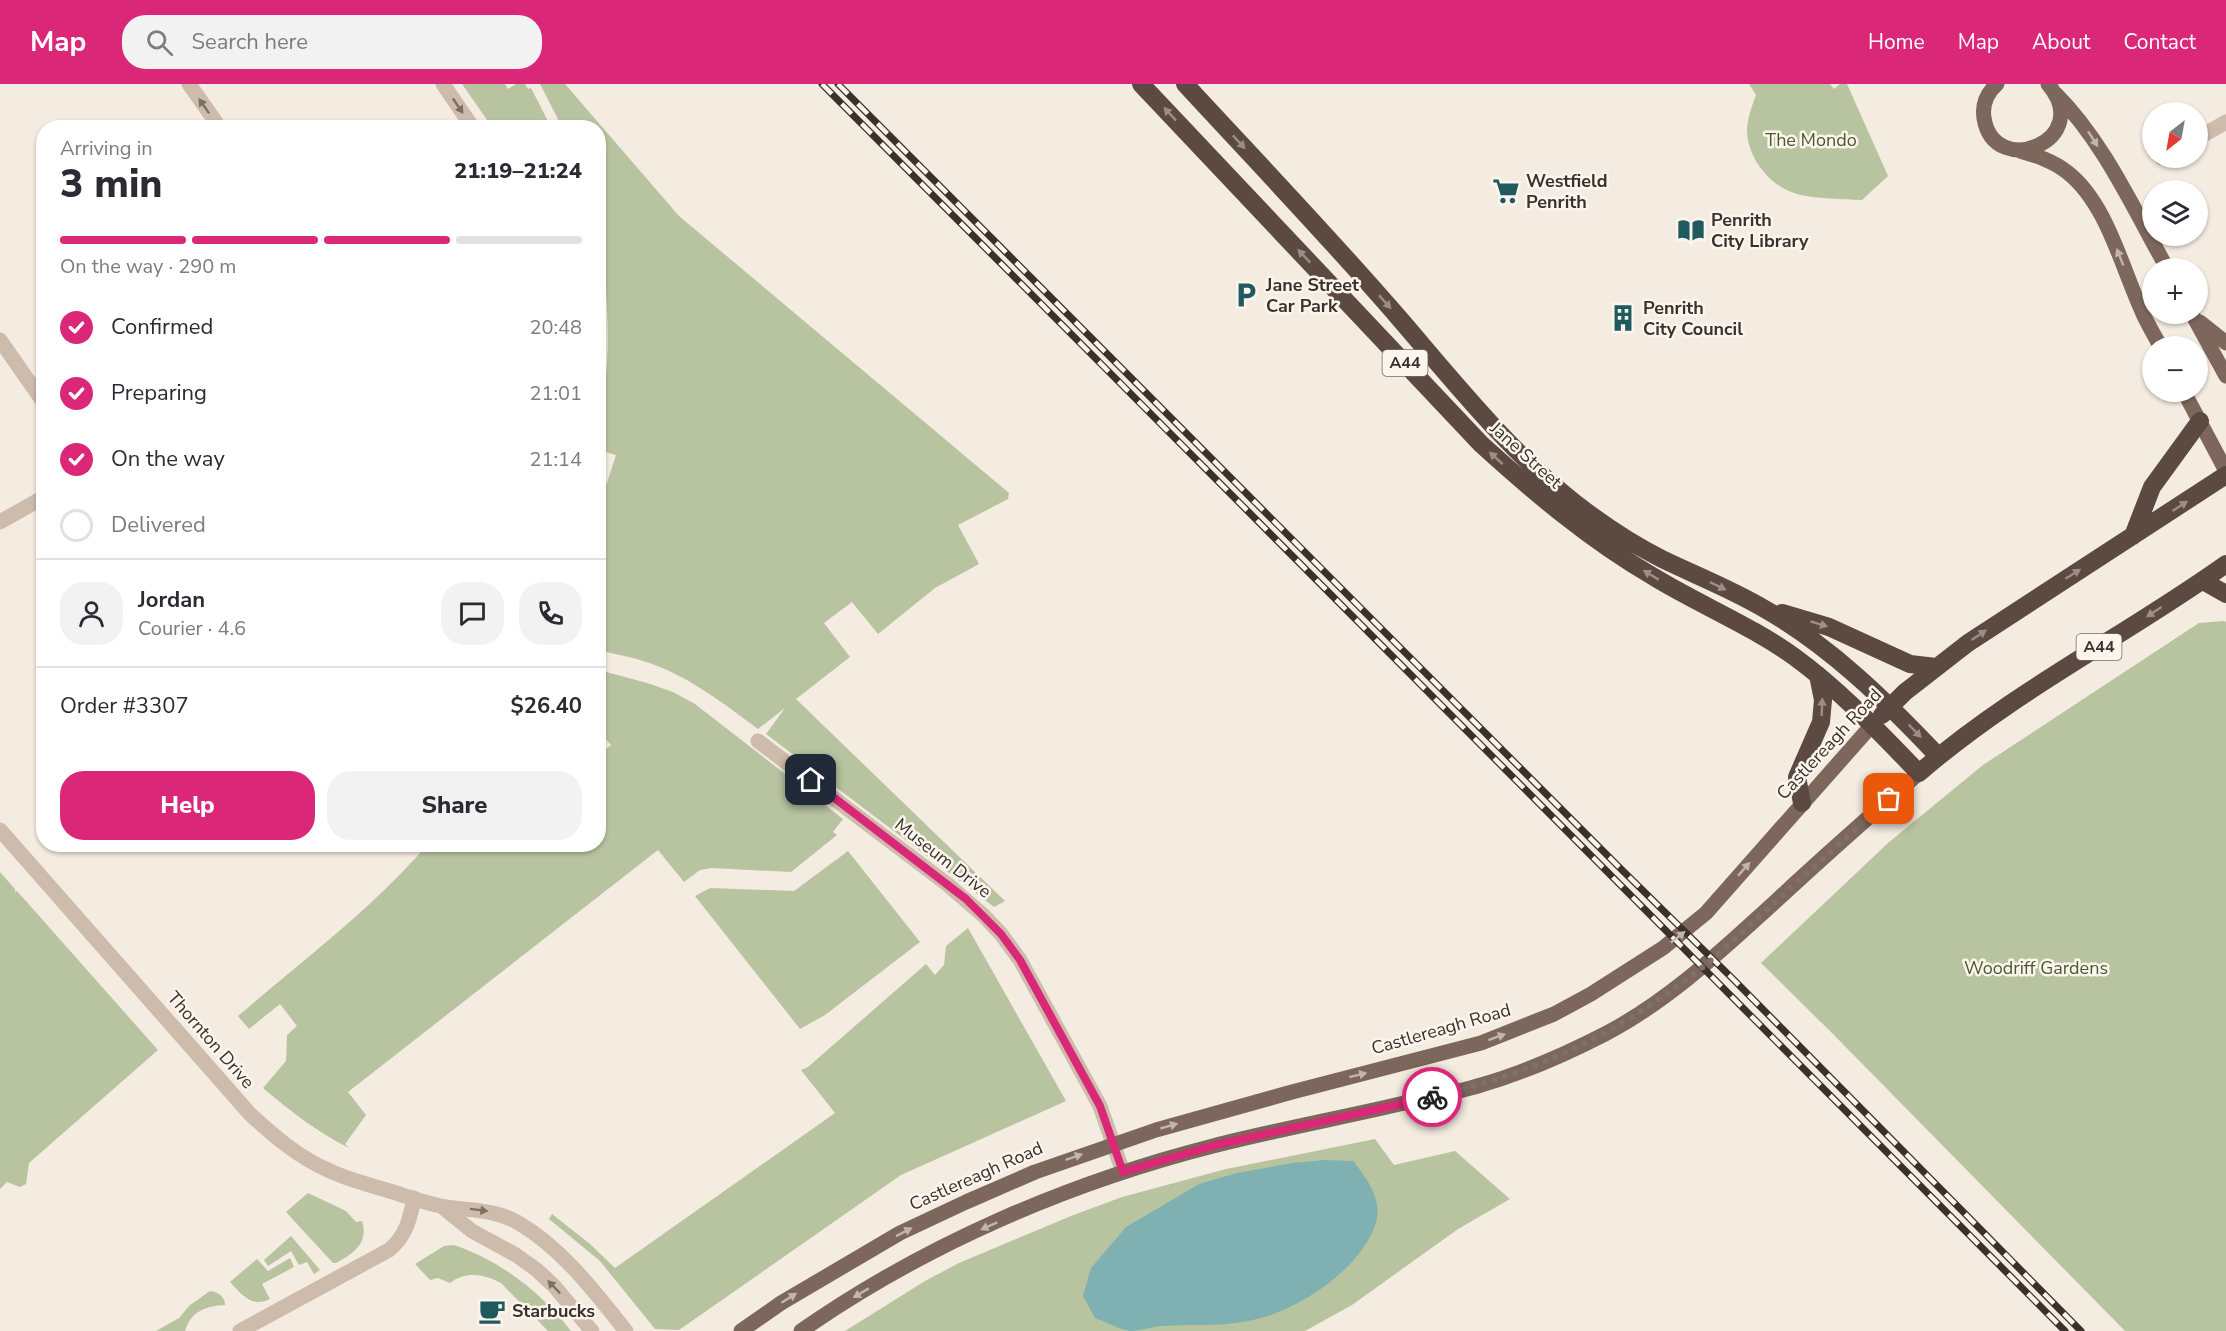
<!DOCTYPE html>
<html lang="en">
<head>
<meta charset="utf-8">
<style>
	body { margin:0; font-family:"Nunito Sans",sans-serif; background:#f2f2f3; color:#2b2b33; height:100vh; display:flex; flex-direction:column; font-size:22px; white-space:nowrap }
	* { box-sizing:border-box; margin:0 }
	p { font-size:20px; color:#7c7c81 }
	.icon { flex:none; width:33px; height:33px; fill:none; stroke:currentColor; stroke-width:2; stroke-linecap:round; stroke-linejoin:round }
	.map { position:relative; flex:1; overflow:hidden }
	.panel { position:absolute; left:36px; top:36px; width:570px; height:732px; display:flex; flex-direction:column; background:#fff; border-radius:24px; box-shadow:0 2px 4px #0004 }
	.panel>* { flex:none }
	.needle { width:39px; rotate:211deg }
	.buttons { position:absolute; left:2142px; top:18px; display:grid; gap:12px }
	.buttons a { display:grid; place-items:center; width:66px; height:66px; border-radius:50%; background:#fff; box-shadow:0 2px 4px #0004; font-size:30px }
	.pin { position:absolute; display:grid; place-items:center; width:51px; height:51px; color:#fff; margin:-26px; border-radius:12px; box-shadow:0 3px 9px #0006 }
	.courier { position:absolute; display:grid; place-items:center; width:60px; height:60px; margin:-30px; border:4px solid #db2777; border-radius:50%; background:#fff; color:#222; box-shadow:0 2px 8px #0007 }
	.summary em { font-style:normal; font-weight:800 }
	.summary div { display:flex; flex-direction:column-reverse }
	.summary { display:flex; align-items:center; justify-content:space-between; height:102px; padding:0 24px }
	h1 { font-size:39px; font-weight:800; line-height:45px }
	.bar { display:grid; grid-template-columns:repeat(4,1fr); gap:9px 6px; align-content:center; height:72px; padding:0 24px }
	.bar i { height:8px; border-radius:4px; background:#e1e1e2 }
	.bar .active { background:#db2777 }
	.bar p { grid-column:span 4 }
	.line { display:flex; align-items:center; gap:15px; padding:0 24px; border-top:2px solid #e1e1e2 }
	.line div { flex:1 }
	.round { display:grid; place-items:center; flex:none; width:63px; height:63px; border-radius:24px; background:#f2f2f3 }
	ol { padding:0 24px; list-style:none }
	li { display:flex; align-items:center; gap:18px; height:66px }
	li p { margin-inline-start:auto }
	li .icon { padding:6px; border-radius:50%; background:#db2777; color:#fff; stroke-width:4 }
	li:last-child { color:#7c7c81 }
	li i { width:33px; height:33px; border:3px solid #e1e1e2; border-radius:50% }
	.action { display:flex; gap:12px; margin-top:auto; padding:12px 24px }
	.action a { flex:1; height:69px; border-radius:24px; background:#db2777; color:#fff; font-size:24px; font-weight:800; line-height:69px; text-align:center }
	.action a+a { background:#f2f2f3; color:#2b2b33 }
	header { display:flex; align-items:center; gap:36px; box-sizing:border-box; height:84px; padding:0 30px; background:#db2777; color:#fff }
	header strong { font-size:28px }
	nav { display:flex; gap:33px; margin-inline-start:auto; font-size:21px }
	.search { width:420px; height:54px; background:#f2f2f3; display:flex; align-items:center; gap:15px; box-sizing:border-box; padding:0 21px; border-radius:24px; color:#7c7c81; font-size:22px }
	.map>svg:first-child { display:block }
	.green { fill:#b8c4a0 }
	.water { fill:#7fb0b2 }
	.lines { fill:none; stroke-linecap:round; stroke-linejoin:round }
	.minor { stroke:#cdbbac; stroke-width:15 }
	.major { stroke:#7d675c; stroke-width:15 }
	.highway { stroke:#5c4a42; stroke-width:18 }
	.rail-casing { stroke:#3b302b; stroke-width:7 }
	.rail { stroke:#fbf5ee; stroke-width:4.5; stroke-dasharray:14; stroke-linecap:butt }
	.oneway { fill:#7d6f65 }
	.oneway2 { fill:#9c8e87 }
	.oneway3 { fill:#c2b5ac }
	.done { stroke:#7c716b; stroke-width:6; stroke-dasharray:0 10.8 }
	.route { stroke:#db2777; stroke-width:8 }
	.labels { text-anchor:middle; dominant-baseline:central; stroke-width:5; stroke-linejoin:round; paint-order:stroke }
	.shield { fill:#fbf5ee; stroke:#756b66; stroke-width:1.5 }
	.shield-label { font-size:16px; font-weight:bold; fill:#3b302b }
	.park-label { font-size:18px; fill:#4a5a2e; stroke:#fbf5ee }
	.poi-label { font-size:18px; font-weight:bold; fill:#3b302b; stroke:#fbf5ee; text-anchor:start }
	.street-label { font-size:18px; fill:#3b302b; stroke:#fbf5ee }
</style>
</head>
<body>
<header>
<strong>Map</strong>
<div class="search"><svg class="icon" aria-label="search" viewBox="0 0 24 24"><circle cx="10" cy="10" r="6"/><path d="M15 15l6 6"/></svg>Search here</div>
<nav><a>Home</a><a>Map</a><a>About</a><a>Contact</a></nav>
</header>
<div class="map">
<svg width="2226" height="1247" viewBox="0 0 2226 1247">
	<rect width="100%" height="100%" fill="#f4ebe1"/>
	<!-- green -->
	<path class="green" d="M462 0H505L508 5 516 0H525L528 5 531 4 551 43H492Z
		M540 0H565L679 132 1009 409 1008 415 958 441 979 480 935 504 878 550 852 518 824 539 850 573 796 615 1005 817 994 823 766 650 785 624 758 645C723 619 686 590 643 577 629 572 613 570 599 566V423L616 371 599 366C598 337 605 309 607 281 609 251 607 221 605 191H599L598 188V44L562 43Z
		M1749 0H1830L1834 5 1840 0H1847L1888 92 1862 116C1841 115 1817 115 1797 110 1770 102 1748 75 1747 47 1747 35 1752 22 1756 11Z
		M2224 537 2226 538V1247H2125L1833 950 1761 879 1888 759 1983 681 2199 539Z
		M599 586 647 599 673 608 695 620 843 735 833 748 837 751 791 788 712 784 700 786 684 798 658 766 348 1008 366 1031 345 1060 349 1064C317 1048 290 1027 263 1004L286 977 287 951 297 942 280 920 249 945 238 932C302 877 372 825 427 761L598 760 599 671 611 661 599 648Z
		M848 767 920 858 825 931 800 945 695 812 710 804 794 807Z
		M0 788 15 805V808L17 807 158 966 29 1079 26 1100 20 1103 7 1098 0 1105Z
		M968 844 1066 1017 901 1091 679 1246 655 1245 600 1177 549 1135 552 1130 590 1160 615 1184 835 1029 801 986 808 983 926 880 935 891 944 881 946 862Z
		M1375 1055 1394 1081 1455 1067 1510 1115 1458 1145 1352 1221 1305 1247H845L925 1197 959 1179 1071 1132 1122 1113 1226 1085Z
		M308 1109 346 1127 356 1138 362 1137C369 1159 353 1170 336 1179H333L286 1128Z
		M291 1152 320 1186 314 1190 307 1178 299 1181 291 1167 268 1182 264 1176Z
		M454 1161C501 1177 541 1208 571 1247H548L501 1199C484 1190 466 1187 450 1199L438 1194 430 1196 415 1180 444 1162Z
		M290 1174 294 1183 262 1200 270 1215C252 1224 242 1211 230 1198L257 1175 268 1187Z
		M210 1207C218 1208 225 1212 225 1221 206 1222 191 1227 185 1247H156L179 1234 190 1221Z"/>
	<!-- water -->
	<path class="water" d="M1325 1076 1353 1077C1366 1093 1383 1116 1376 1138 1362 1186 1295 1229 1248 1237 1219 1243 1190 1240 1161 1242 1151 1243 1139 1247 1130 1247 1118 1245 1106 1238 1095 1234L1083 1212 1091 1184 1126 1143 1199 1100 1237 1089 1292 1079Z"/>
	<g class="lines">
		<!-- minor -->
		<path class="minor" d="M189 0 220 44
			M443 0 473 44
			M2198 54 2226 38
			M2162 74H2163
			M0 256 44 319
			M0 438 44 413
			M758 657 947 800 983 831 1001 850 1020 876 1100 1022 1123 1088
			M0 746 250 1030C274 1052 298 1073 328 1086 348 1096 371 1101 393 1108 409 1113 425 1119 441 1122 468 1127 491 1124 517 1138 562 1164 594 1207 626 1247
			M441 1122 472 1147 516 1171 537 1186 554 1202 592 1247
			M240 1247 389 1166C406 1152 410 1135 414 1114"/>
		<!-- major -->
		<path class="major" d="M1997 0C1987 9 1982 21 1984 34 1994 97 2096 56 2048 0
			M2056 10C2104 58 2134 126 2167 184
			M2020 67C2037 72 2053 77 2067 88 2106 118 2121 181 2141 225 2146 238 2154 250 2160 262
			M2192 230 2226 292
			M2200 238 2226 259
			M2184 308 2226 387
			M741 1247 781 1219 900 1149 966 1118 1035 1088 1156 1046 1292 1008 1481 959 1554 930 1591 910 1663 864 1706 829 1872 641
			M801 1247C924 1161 1068 1099 1213 1062 1279 1045 1346 1033 1413 1017 1436 1012 1459 1008 1481 1001 1523 989 1566 970 1605 950 1670 916 1723 865 1776 817 1823 773 1871 731 1919 689"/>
		<!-- highway -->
		<path class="highway" d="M1141 0 1481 360C1535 409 1590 456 1654 493 1700 521 1752 542 1796 574 1841 607 1880 649 1919 689 2012 608 2125 552 2226 480
			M1185 0C1257 78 1330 154 1399 234 1455 299 1508 366 1575 419 1602 440 1632 460 1662 475 1695 491 1731 505 1763 524 1830 562 1885 616 1938 672
			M2133 452 2152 403 2200 337
			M2203 497 2226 510
			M1782 529 1829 543 1910 580 1936 583
			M1882 631 1905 608 1968 559 2226 391
			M1802 719 1797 693 1821 638 1823 616 1818 591"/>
		<defs>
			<path id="rail" d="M822 0 2065 1247
				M838 0 1623 787 1732 894 2081 1247"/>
		</defs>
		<!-- rail casing -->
		<use href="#rail" class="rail-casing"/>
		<!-- rail -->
		<use href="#rail" class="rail"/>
	</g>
	<!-- one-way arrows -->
	<defs><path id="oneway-solid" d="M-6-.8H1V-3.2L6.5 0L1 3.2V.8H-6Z" transform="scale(1.5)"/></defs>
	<g class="oneway">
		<use href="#oneway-solid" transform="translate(204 22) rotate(-125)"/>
		<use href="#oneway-solid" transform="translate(458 22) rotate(56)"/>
		<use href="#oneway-solid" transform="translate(479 1126) rotate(7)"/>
		<use href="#oneway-solid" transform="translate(554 1203) rotate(-134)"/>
	</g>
	<g class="oneway2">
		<use href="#oneway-solid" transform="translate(1170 30) rotate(-133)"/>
		<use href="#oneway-solid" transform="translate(1239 58) rotate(47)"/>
		<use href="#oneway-solid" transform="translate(1304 172) rotate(-133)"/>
		<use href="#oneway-solid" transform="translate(1385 218) rotate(48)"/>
		<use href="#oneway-solid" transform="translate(1496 374) rotate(-138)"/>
		<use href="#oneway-solid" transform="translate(2180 422) rotate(-33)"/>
		<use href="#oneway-solid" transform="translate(2073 490) rotate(-32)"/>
		<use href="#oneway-solid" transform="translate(1651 491) rotate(-149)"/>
		<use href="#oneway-solid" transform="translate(1718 502) rotate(26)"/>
		<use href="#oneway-solid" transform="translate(2154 528) rotate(147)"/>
		<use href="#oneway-solid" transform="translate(1819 540) rotate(17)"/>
		<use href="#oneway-solid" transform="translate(1979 551) rotate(-34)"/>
		<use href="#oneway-solid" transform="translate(1822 623) rotate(-88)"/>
		<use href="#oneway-solid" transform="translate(1915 647) rotate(46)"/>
	</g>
	<g class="oneway3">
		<use href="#oneway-solid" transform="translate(2093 55) rotate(57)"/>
		<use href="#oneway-solid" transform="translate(2120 173) rotate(-112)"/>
		<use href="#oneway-solid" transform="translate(1744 785) rotate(-49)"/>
		<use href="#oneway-solid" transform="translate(1678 853) rotate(-38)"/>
		<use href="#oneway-solid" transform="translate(1497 953) rotate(-20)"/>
		<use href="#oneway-solid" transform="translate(1358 991) rotate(-14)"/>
		<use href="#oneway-solid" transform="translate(1169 1042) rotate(-16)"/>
		<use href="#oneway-solid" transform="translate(1074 1073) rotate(-19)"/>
		<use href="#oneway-solid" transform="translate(989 1142) rotate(156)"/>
		<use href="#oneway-solid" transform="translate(904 1148) rotate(-27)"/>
		<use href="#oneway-solid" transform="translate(861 1209) rotate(149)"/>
		<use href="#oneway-solid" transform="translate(789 1214) rotate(-32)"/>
	</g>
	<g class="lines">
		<!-- done -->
		<path class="done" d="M1432 1013C1539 988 1624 947 1709 878L1889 715"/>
		<!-- route -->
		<path class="route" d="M811 696 966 815 1001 850 1020 876 1100 1022 1123 1088 1216 1061 1432 1013"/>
	</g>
	<!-- icons -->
	<defs>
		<symbol id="supermarket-bare" viewBox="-9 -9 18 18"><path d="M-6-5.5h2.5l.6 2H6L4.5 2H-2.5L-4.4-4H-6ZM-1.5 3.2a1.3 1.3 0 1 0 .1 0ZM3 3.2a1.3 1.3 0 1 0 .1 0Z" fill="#1f5a5e" stroke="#fbf5ee" stroke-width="2.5" paint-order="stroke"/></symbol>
		<symbol id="library-bare" viewBox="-9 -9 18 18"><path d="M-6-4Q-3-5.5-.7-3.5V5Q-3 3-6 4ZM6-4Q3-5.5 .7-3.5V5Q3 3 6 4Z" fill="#1f5a5e" stroke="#fbf5ee" stroke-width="2.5" paint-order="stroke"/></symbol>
		<symbol id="parking-bare" viewBox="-9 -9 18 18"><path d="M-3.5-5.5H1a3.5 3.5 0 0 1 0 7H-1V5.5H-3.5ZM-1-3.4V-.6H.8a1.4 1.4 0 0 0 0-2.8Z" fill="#1f5a5e" stroke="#fbf5ee" stroke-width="2.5" paint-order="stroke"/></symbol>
		<symbol id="building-bare" viewBox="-9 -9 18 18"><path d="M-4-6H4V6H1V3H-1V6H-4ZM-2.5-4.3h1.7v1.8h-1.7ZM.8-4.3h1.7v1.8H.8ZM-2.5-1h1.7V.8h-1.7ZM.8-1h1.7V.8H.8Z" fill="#1f5a5e" stroke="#fbf5ee" stroke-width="2.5" paint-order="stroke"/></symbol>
		<symbol id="cafe-bare" viewBox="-9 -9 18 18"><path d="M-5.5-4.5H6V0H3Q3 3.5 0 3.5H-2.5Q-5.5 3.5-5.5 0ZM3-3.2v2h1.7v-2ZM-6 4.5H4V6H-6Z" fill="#1f5a5e" stroke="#fbf5ee" stroke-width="2.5" paint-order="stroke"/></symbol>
	</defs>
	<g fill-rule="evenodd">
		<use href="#supermarket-bare" x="1487" y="88" width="38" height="38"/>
		<use href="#library-bare" x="1672" y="127" width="38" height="38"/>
		<use href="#parking-bare" x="1227" y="192" width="38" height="38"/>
		<use href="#building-bare" x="1604" y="215" width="38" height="38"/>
		<use href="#cafe-bare" x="473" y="1208" width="38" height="38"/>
	</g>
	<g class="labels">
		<!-- shield labels -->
		<g class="shield">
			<rect x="1382.5" y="266" width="45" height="26" rx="4.5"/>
			<rect x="2076.5" y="550" width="45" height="26" rx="4.5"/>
		</g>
		<g class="shield-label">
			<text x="1405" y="279">A44</text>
			<text x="2099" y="563">A44</text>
		</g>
		<!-- park labels -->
		<g class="park-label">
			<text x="1811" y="56">The Mondo</text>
			<text x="2036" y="884">Woodriff Gardens</text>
		</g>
		<!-- poi labels -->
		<g class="poi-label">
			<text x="1526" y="97">Westfield<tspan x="1526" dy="21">Penrith</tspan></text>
			<text x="1711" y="136">Penrith<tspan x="1711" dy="21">City Library</tspan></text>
			<text x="1266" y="201">Jane Street<tspan x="1266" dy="21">Car Park</tspan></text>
			<text x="1643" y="224">Penrith<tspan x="1643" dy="21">City Council</tspan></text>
			<text x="512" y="1227">Starbucks</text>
		</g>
		<!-- street labels -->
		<g class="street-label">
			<text transform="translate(1526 371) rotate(42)">Jane Street</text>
			<text transform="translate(1829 660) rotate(-47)">Castlereagh Road</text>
			<text transform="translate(943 774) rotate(38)">Museum Drive</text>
			<text transform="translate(1441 945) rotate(-16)">Castlereagh Road</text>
			<text transform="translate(211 956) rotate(49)">Thornton Drive</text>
			<text transform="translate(976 1092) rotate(-24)">Castlereagh Road</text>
		</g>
	</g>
</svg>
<div class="buttons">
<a><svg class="needle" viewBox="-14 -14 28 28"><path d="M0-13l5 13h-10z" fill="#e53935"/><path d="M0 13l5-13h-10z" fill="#7c7c81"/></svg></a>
<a><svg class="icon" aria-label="layers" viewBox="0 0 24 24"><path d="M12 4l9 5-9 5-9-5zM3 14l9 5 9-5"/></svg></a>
<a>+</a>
<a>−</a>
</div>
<div class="pin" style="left:1889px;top:715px;background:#ea580c"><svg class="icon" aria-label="bag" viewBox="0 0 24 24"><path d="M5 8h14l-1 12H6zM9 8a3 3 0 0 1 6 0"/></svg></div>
<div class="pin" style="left:811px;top:696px;background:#1f2937"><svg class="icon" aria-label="home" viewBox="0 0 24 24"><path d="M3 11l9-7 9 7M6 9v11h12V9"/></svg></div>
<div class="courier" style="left:1432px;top:1013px"><svg class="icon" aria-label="bike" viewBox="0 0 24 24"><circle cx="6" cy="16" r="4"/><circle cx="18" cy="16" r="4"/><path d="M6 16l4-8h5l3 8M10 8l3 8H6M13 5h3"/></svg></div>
<section class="panel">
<div class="summary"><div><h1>3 min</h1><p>Arriving in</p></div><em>21:19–21:24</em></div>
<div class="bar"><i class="active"></i><i class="active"></i><i class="active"></i><i></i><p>On the way · 290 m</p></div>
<ol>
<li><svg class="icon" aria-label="check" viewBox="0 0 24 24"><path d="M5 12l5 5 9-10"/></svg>Confirmed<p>20:48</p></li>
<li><svg class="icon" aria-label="check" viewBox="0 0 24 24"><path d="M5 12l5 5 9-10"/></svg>Preparing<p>21:01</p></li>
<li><svg class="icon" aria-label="check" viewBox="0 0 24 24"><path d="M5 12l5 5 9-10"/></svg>On the way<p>21:14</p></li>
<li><i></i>Delivered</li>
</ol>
<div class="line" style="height:108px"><a class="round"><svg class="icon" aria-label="person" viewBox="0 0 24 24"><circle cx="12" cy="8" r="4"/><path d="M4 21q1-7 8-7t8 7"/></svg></a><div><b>Jordan</b><p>Courier · 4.6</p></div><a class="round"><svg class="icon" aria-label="chat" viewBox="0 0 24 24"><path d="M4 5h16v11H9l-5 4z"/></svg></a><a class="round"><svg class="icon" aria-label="phone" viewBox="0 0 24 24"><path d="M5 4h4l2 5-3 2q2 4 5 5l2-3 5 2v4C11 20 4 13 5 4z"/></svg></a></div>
<div class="line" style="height:78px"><div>Order #3307</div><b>$26.40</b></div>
<div class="action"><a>Help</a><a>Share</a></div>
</section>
</div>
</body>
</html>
